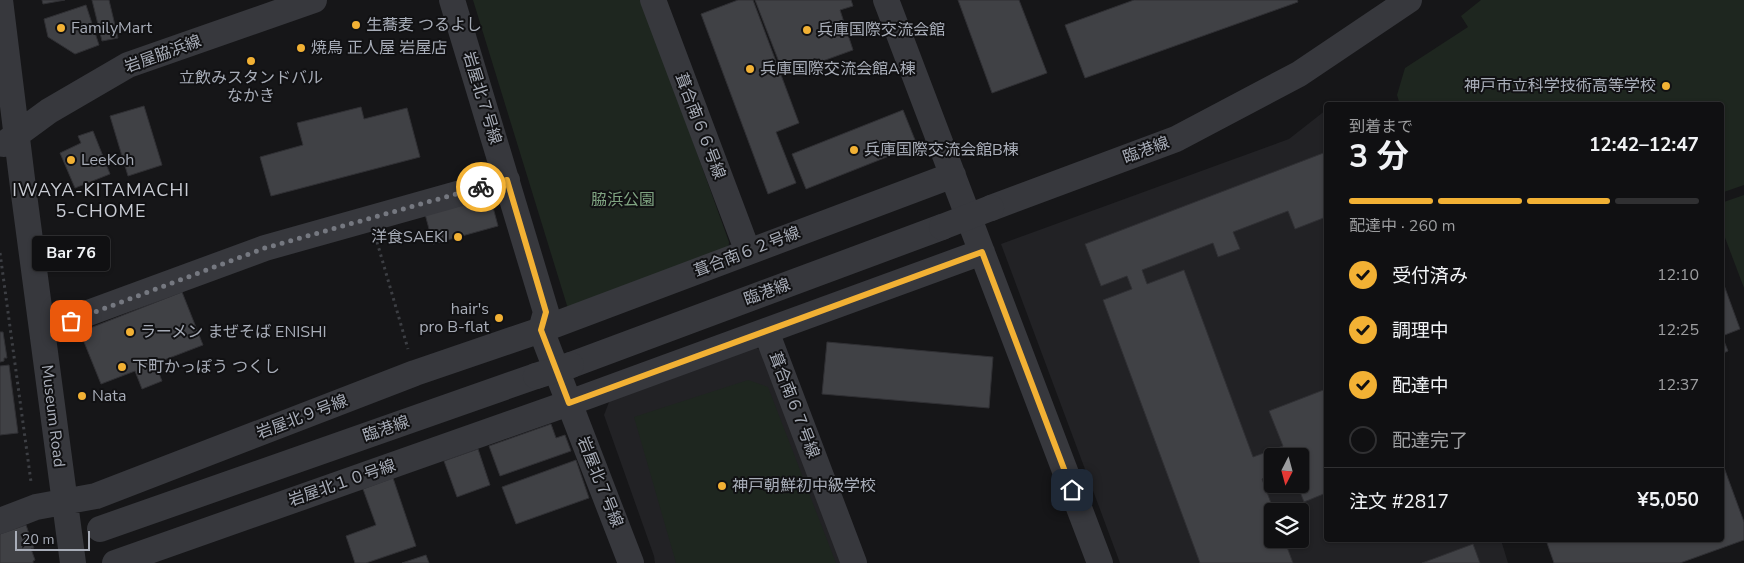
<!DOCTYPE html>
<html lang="ja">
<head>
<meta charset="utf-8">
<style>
	body { margin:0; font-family:"Nunito Sans","Noto Sans JP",sans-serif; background:#19191b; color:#f1f3f6; height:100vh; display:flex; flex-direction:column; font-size:19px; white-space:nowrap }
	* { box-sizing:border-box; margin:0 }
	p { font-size:16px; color:#9c9d9f }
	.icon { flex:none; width:28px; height:28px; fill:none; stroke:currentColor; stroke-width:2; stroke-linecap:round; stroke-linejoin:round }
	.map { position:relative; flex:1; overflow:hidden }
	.drawer { position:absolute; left:1324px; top:102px; width:400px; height:440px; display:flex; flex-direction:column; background:#101012; border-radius:5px; box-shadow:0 1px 4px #0004,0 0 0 1px #303032 }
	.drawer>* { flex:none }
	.needle { width:32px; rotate:186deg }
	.fabs { position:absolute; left:1264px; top:448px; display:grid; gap:10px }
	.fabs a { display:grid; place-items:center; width:45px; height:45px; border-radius:5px; background:#101012; box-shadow:0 1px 4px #0004,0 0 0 1px #303032; font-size:25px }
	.scale { position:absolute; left:15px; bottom:12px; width:75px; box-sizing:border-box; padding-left:5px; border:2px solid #a8adb8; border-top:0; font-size:14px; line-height:18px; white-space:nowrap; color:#a8adb8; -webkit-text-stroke:4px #111113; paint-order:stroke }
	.pin { position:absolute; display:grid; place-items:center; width:42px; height:42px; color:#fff; margin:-21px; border-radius:10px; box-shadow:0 2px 8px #0006 }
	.courier { position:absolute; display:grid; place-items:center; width:50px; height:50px; margin:-25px; border:4px solid #f2b134; border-radius:50%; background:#fff; color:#222; box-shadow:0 1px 6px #0007 }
	.bubble { position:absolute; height:35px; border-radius:5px; background:#101012; box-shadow:0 1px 4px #0004,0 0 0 1px #303032; font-size:16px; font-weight:700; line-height:35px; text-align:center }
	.summary em { font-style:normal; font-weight:700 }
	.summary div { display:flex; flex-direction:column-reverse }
	.summary { display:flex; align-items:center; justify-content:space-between; height:85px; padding:0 25px }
	h1 { font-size:32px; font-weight:700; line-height:38px }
	.bar { display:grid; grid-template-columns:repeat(4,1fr); gap:8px 5px; align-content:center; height:60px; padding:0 25px }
	.bar i { height:6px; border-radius:4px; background:#303032 }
	.bar .selected { background:#f2b134 }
	.bar p { grid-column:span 4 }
	.line { display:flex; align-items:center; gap:12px; padding:0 25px; border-top:1px solid #303032 }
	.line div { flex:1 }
	ol { padding:0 25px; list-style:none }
	li { display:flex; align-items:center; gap:15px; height:55px }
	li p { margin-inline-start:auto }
	li .icon { padding:5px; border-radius:50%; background:#f2b134; color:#111; stroke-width:4 }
	li:last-child { color:#9c9d9f }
	li i { width:28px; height:28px; border:2px solid #303032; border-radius:50% }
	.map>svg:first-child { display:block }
	.built { fill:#222225; fill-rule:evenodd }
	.green { fill:#1e261f }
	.building { fill:#404145; stroke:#303034 }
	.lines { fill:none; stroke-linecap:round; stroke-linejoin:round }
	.path { stroke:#3d3f44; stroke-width:3; stroke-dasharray:2.5 4; stroke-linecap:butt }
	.minor { stroke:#37383d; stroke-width:26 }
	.minor-bridge { stroke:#37383d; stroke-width:26 }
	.done { stroke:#757880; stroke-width:5; stroke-dasharray:0 9 }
	.route { stroke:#f2b134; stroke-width:6 }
	.poi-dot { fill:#f2b134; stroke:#111113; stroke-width:2 }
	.labels { text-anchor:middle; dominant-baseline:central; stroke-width:4; stroke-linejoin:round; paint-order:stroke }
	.poi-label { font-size:16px; fill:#a8adb8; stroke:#111113; text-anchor:start }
	.street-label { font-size:16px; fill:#a8adb8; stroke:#111113 }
	.park-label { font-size:16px; fill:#7fa381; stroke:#111113 }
	.neighbourhood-label { font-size:18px; letter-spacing:1px; fill:#c9ccd4; stroke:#111113 }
</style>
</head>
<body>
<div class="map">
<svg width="1744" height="563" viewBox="0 0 1744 563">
	<rect width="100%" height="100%" fill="#161618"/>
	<!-- built -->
	<path class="built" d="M1326 110V540H1501L1508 563H1120L1001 244 1289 139ZM1272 456H1300V484H1272ZM1272 511H1300V539H1272Z
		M751 345 766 353 844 563H655L654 556 604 415 611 397Z"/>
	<!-- green -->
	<path class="green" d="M473 0H642L729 242 728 252 569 312Z
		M1481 0H1744V185L1721 193V105H1400L1397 95 1405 68 1468 27 1461 16Z
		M1744 195V288L1721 227V203Z
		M748 380 768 387 836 563H676L634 417Z"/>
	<!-- building -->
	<path class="building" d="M42 0H65L43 4Z
		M92 0H109L118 38 102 41Z
		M738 0H753L799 123 776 132 796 183 768 194 701 14Z
		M755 0H851L853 6 840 10 853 50 784 75Z
		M958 0H1019L1047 73 992 93Z
		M1134 0H1297L1298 2 1085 78 1065 25Z
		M86 5 99 45 75 54 48 37 44 19Z
		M144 106 162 165 128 176 110 116Z
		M361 107 364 119 407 108 420 157 271 196 260 157 303 145 297 123Z
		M903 110 917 145 806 189 792 154Z
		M93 131 110 174 75 188 60 153 81 143 78 136Z
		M1326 152V217L1295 229 1288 211 1233 232 1240 249 1218 257 1213 243 1142 270 1147 284 1184 270 1253 457 1283 446 1269 411 1326 389V493L1304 502 1297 484H1300V456H1272V475L1262 479 1274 511 1272 539H1284L1293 563H1200L1103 300 1132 289 1127 276 1101 286 1085 244Z
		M490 196 498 226 433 244 425 214Z
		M1721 277 1740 329 1722 336 1728 351 1721 354Z
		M182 292 203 345 164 360 165 363 156 366 162 381 142 389 135 371 101 384 80 332Z
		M0 332H3L7 358H4V361L0 362Z
		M827 342 993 357 989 408 822 394Z
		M9 365 18 433 0 435V366Z
		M551 424 556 438 565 435 571 451 500 476 489 446Z
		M478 449 490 485 457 497 444 461Z
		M576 460 589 498 516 524 502 487Z
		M1722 462 1744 522V540L1680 563H1554L1546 540H1721Z
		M393 478 416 546 366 563H355L346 536 376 525 363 489Z
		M26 525 34 548 31 549 35 560 33 561V563H0V534Z
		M1473 544 1480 563H1422Z
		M426 555 429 563H402Z"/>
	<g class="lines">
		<!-- path -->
		<path class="path" d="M377 242 408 349
			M0 253 31 482"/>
		<!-- minor -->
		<path class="minor" d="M0 0 23 187 73 563
			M452 0 546 312 541 330 631 563
			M653 0 748 252
			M886 0 1100 563
			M4 144 49 111 128 65 314 0
			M991 208 1176 139 1299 74 1409 0
			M42 330 265 248 507 180
			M766 331 854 563
			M571 365 942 227
			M0 521 36 507 96 496 415 373 541 330 953 175
			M100 529 536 376
			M115 563 569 403 982 252"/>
		<!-- minor-bridge -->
		<path class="minor-bridge" d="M942 227 991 208
			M536 376 571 365"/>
	</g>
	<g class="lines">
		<!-- done -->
		<path class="done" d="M71 321 265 248 481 187"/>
		<!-- route -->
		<path class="route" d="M481 187 507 180 546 312 541 330 569 403 982 252 1072 490"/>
	</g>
	<!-- markers -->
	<g class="poi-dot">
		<circle cx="356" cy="25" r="5"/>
		<circle cx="61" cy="28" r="5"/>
		<circle cx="807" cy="30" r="5"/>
		<circle cx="301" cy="48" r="5"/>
		<circle cx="251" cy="61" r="5"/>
		<circle cx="750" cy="69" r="5"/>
		<circle cx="1666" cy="86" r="5"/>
		<circle cx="854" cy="150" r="5"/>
		<circle cx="71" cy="160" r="5"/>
		<circle cx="458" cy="237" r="5"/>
		<circle cx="499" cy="318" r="5"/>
		<circle cx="130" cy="332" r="5"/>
		<circle cx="122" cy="367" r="5"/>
		<circle cx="82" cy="396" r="5"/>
		<circle cx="722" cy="486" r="5"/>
	</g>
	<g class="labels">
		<!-- poi labels -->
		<g class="poi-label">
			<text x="366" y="25">生蕎麦 つるよし</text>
			<text x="71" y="28">FamilyMart</text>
			<text x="817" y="30">兵庫国際交流会館</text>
			<text x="311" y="48">焼鳥 正人屋 岩屋店</text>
			<text x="760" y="69">兵庫国際交流会館A棟</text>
			<text x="251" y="78" text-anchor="middle">立飲みスタンドバル<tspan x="251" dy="18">なかき</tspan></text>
			<text x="1656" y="86" text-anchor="end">神戸市立科学技術高等学校</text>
			<text x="864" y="150">兵庫国際交流会館B棟</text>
			<text x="81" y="160">LeeKoh</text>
			<text x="448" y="237" text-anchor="end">洋食SAEKI</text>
			<text x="489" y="309" text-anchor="end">hair's<tspan x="489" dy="18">pro B-flat</tspan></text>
			<text x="140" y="332">ラーメン まぜそば ENISHI</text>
			<text x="132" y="367">下町かっぽう つくし</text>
			<text x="92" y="396">Nata</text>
			<text x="732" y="486">神戸朝鮮初中級学校</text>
		</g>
		<!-- street labels -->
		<g class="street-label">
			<text transform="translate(163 54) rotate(-20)">岩屋脇浜線</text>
			<text transform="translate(482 98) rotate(73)">岩屋北７号線</text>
			<text transform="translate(700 126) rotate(69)">葺合南６６号線</text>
			<text transform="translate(1146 150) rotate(-20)">臨港線</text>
			<text transform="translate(747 252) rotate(-21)">葺合南６２号線</text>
			<text transform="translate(767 292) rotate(-20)">臨港線</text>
			<text transform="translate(794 405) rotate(69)">葺合南６７号線</text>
			<text transform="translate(53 416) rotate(83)">Museum Road</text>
			<text transform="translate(302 417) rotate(-21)">岩屋北９号線</text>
			<text transform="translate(386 429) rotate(-19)">臨港線</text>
			<text transform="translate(600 482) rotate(68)">岩屋北７号線</text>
			<text transform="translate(342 483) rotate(-19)">岩屋北１０号線</text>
		</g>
		<!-- park labels -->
		<g class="park-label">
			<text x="623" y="200">脇浜公園</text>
		</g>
		<!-- neighbourhood labels -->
		<g class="neighbourhood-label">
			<text x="101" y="190">IWAYA-KITAMACHI<tspan x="101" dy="21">5-CHOME</tspan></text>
		</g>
	</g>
</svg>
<div class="fabs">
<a><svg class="needle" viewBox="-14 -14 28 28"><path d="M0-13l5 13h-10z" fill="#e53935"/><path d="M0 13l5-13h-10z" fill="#9c9d9f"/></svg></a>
<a><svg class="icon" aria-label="layers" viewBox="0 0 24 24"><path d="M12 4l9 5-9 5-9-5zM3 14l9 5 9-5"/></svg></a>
</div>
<div class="scale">20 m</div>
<div class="pin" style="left:71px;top:321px;background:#ea580c"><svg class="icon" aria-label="bag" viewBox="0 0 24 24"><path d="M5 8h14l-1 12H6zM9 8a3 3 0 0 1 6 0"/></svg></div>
<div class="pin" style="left:1072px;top:490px;background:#1f2937"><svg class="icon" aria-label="home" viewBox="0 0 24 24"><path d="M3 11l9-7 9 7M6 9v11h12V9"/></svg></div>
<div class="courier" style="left:481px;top:187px"><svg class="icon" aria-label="bike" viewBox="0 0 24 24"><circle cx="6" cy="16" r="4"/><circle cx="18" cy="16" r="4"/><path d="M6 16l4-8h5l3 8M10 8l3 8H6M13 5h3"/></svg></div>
<div class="bubble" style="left:32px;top:236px;width:78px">Bar 76</div>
<section class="drawer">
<div class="summary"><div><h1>3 分</h1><p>到着まで</p></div><em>12:42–12:47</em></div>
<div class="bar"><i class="selected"></i><i class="selected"></i><i class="selected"></i><i></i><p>配達中 · 260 m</p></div>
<ol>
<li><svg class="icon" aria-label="check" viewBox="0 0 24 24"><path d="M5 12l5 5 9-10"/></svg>受付済み<p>12:10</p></li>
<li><svg class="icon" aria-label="check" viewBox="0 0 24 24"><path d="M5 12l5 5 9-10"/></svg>調理中<p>12:25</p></li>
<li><svg class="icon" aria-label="check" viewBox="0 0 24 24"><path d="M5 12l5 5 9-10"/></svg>配達中<p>12:37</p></li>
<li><i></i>配達完了</li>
</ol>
<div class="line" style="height:65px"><div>注文 #2817</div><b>¥5,050</b></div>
</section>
</div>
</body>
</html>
